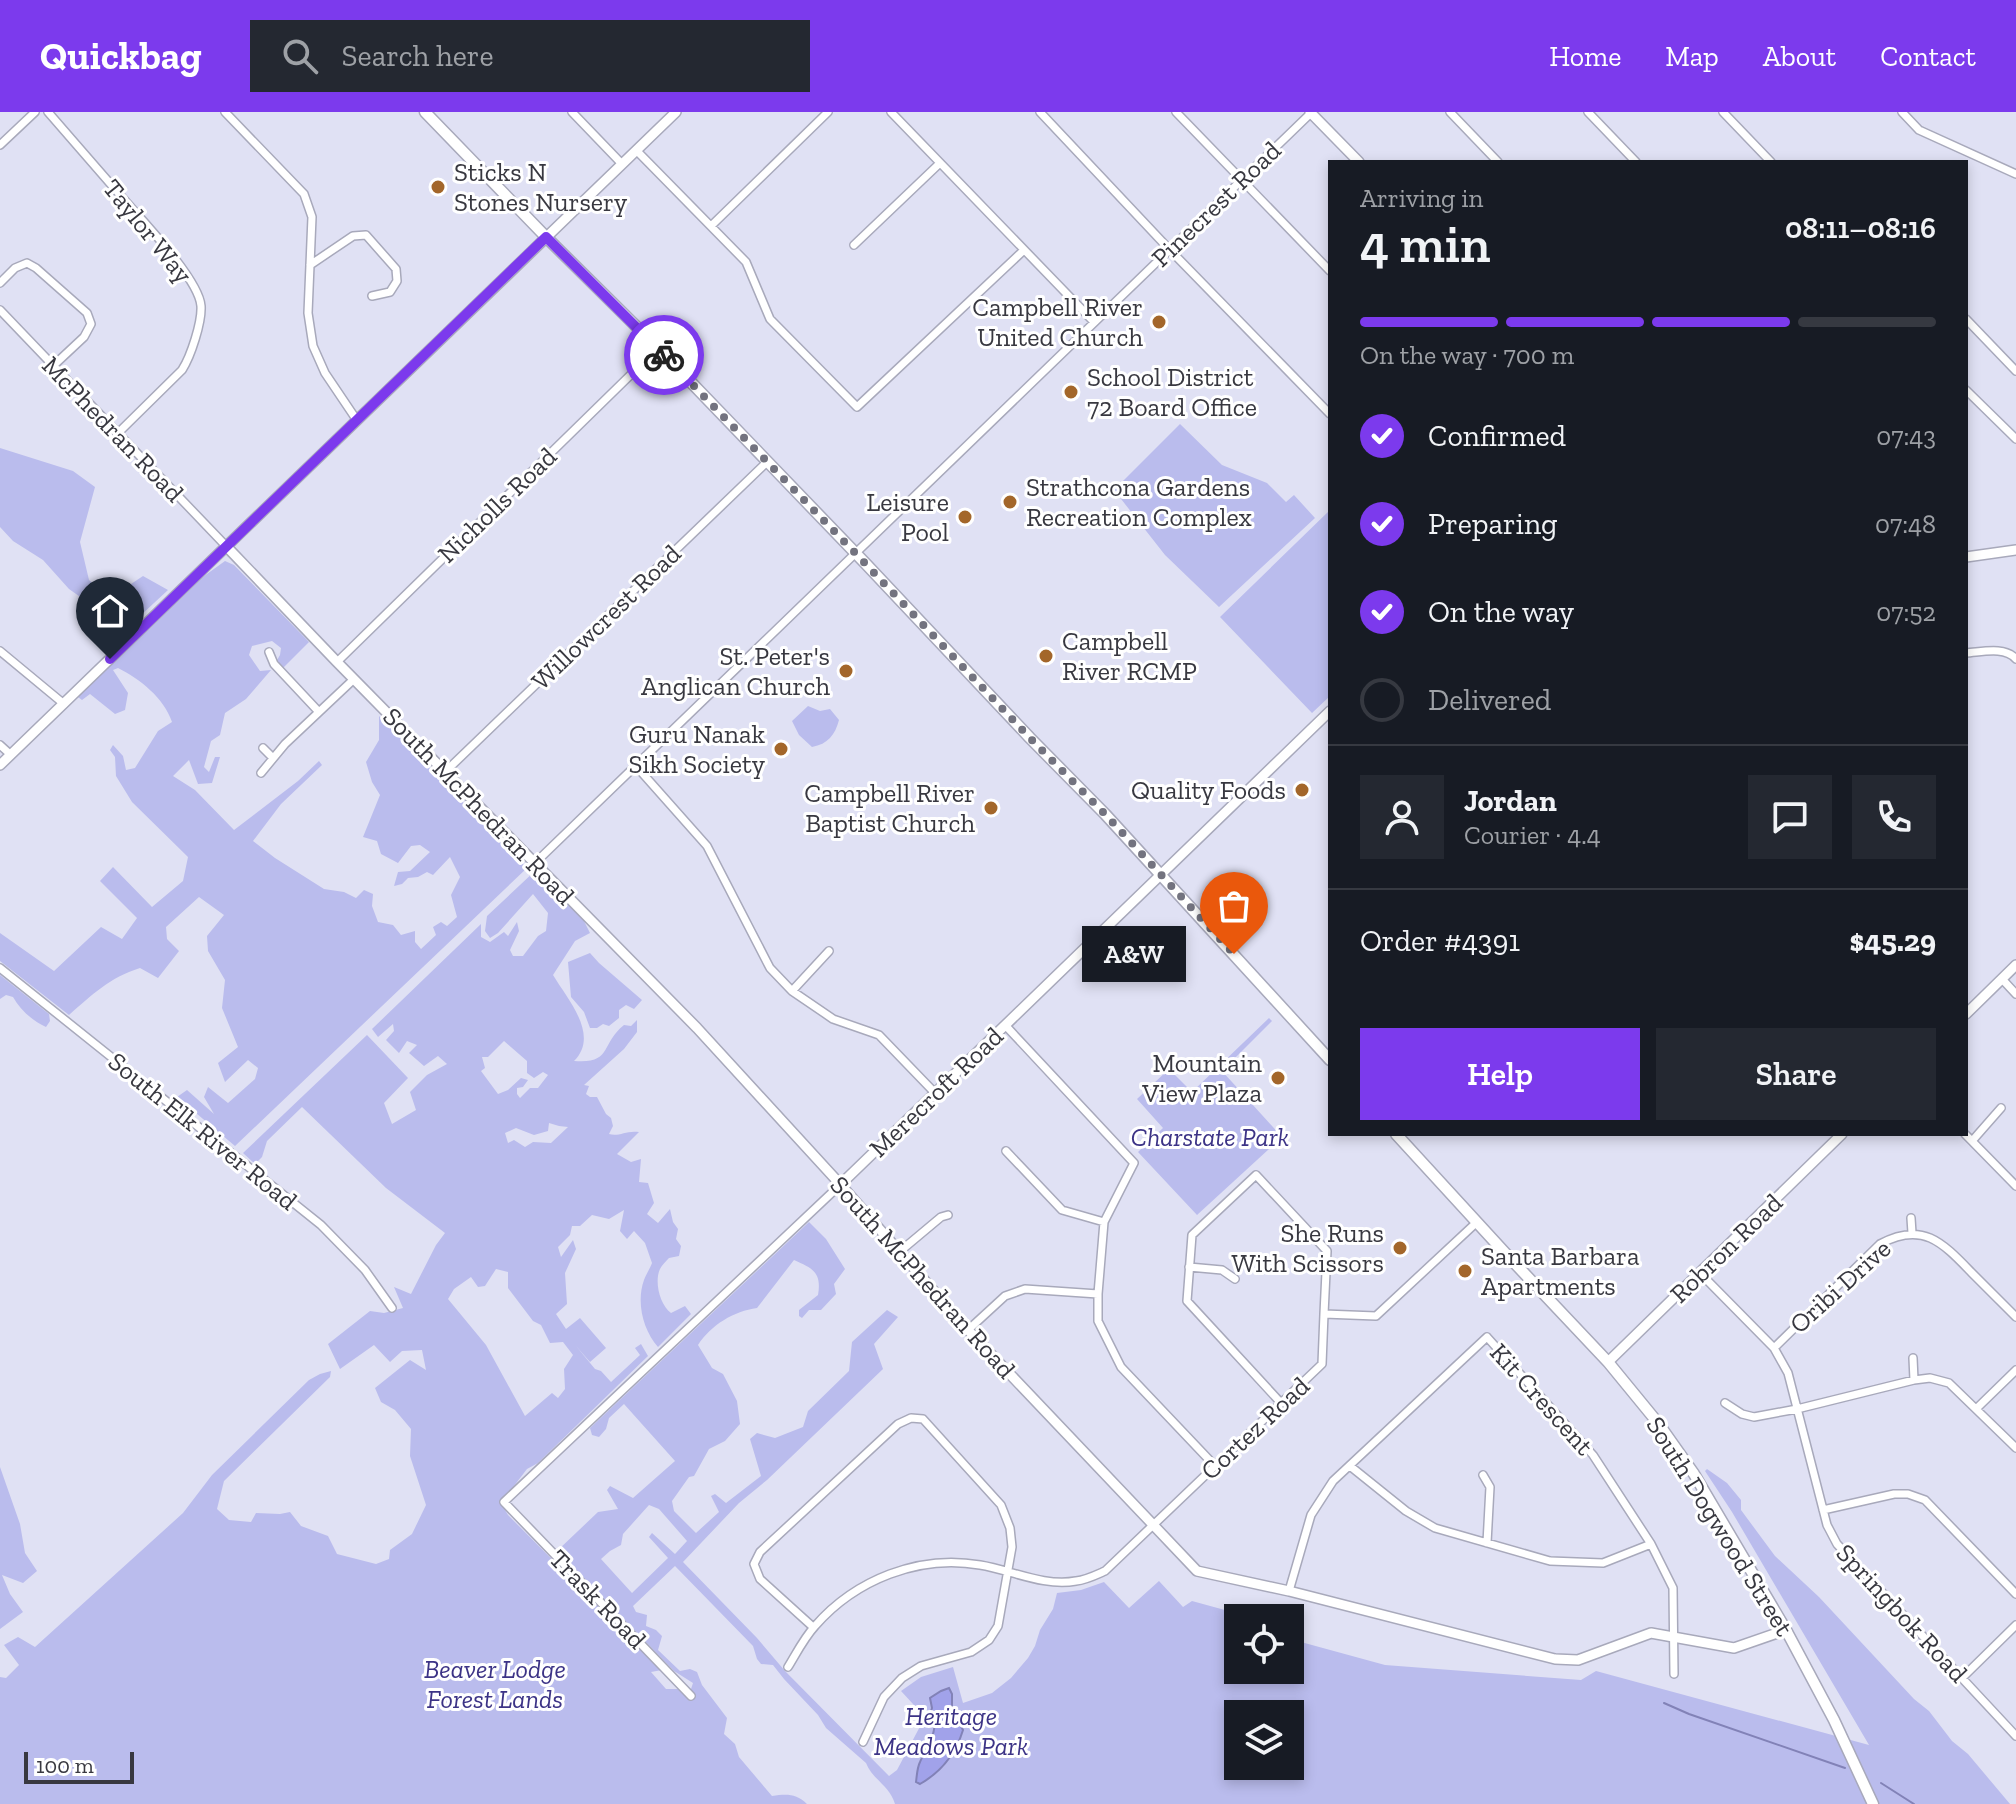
<!DOCTYPE html>
<html lang="en">
<head>
<meta charset="utf-8">
<style>
	body { margin:0; font-family:"Zilla Slab",serif; background:#242831; color:#f1f3f6; height:100vh; display:flex; flex-direction:column; font-size:30px; white-space:nowrap }
	* { box-sizing:border-box; margin:0 }
	p { font-size:26px; color:#9ea1a6 }
	.icon { flex:none; width:44px; height:44px; fill:none; stroke:currentColor; stroke-width:2; stroke-linecap:round; stroke-linejoin:round }
	.map { position:relative; flex:1; overflow:hidden }
	.details { position:absolute; left:1328px; top:48px; width:640px; height:976px; display:flex; flex-direction:column; background:#171b24; border-radius:0px; box-shadow:0 4px 12px #0003 }
	.details>* { flex:none }
	.buttons { position:absolute; left:1224px; top:1492px; display:grid; gap:16px }
	.buttons a { display:grid; place-items:center; width:80px; height:80px; border-radius:0px; background:#171b24; box-shadow:0 4px 12px #0003; font-size:40px }
	.scale { position:absolute; left:24px; bottom:20px; width:110px; box-sizing:border-box; padding-left:8px; border:4px solid #383840; border-top:0; font-size:22px; line-height:28px; white-space:nowrap; color:#383840; -webkit-text-stroke:6px #fff; paint-order:stroke }
	.pin { position:absolute; display:grid; place-items:center; width:68px; height:68px; color:#fff; margin:-82px -34px; border-radius:50% 50% 50% 0; rotate:-45deg; box-shadow:0 0 8px #0007 }
	.pin .icon { rotate:45deg }
	.courier { position:absolute; display:grid; place-items:center; width:80px; height:80px; margin:-40px; border:6px solid #7c3aed; border-radius:50%; background:#fff; color:#222; box-shadow:0 2px 10px #0007 }
	.bubble { position:absolute; height:56px; border-radius:0px; background:#171b24; box-shadow:0 4px 12px #0003; font-size:26px; font-weight:600; line-height:56px; text-align:center }
	.summary em { font-style:normal; font-weight:600 }
	.summary div { display:flex; flex-direction:column-reverse }
	.summary { display:flex; align-items:center; justify-content:space-between; height:136px; padding:0 32px }
	h1 { font-size:52px; font-weight:600; line-height:60px }
	.bar { display:grid; grid-template-columns:repeat(4,1fr); gap:12px 8px; align-content:center; height:96px; padding:0 32px }
	.bar i { height:10px; border-radius:6px; background:#363941 }
	.bar .active { background:#7c3aed }
	.bar p { grid-column:span 4 }
	.line { display:flex; align-items:center; gap:20px; padding:0 32px; border-top:2px solid #363941 }
	.line div { flex:1 }
	.round { display:grid; place-items:center; flex:none; width:84px; height:84px; border-radius:0px; background:#242831 }
	ol { padding:0 32px; list-style:none }
	li { display:flex; align-items:center; gap:24px; height:88px }
	li p { margin-inline-start:auto }
	li .icon { padding:8px; border-radius:50%; background:#7c3aed; color:#fff; stroke-width:4 }
	li:last-child { color:#9ea1a6 }
	li i { width:44px; height:44px; border:4px solid #363941; border-radius:50% }
	.button { display:flex; gap:16px; margin-top:auto; padding:16px 32px }
	.button a { flex:1; height:92px; border-radius:0px; background:#7c3aed; color:#fff; font-size:32px; font-weight:600; line-height:92px; text-align:center }
	.button a+a { background:#242831; color:#f1f3f6 }
	header { display:flex; align-items:center; gap:48px; box-sizing:border-box; height:112px; padding:0 40px; background:#7c3aed; color:#fff }
	header strong { font-size:38px }
	nav { display:flex; gap:44px; margin-inline-start:auto; font-size:28px }
	.search { width:560px; height:72px; background:#242831; display:flex; align-items:center; gap:20px; box-sizing:border-box; padding:0 28px; border-radius:0px; color:#9ea1a6; font-size:30px }
	.map>svg:first-child { display:block }
	.green { fill:#babced; fill-rule:evenodd }
	.water { fill:#a1a2ea; stroke:#8282b7; stroke-width:2 }
	.lines { fill:none; stroke-linecap:round; stroke-linejoin:round }
	.stream { stroke:#8282b7; stroke-width:2 }
	.minor-casing { stroke:#a8a9bb; stroke-width:10 }
	.tertiary-casing { stroke:#a8a9bb; stroke-width:12 }
	.secondary-casing { stroke:#a8a9bb; stroke-width:13 }
	.minor { stroke:#fff; stroke-width:7 }
	.tertiary { stroke:#fff; stroke-width:9 }
	.secondary { stroke:#fff; stroke-width:10 }
	.done { stroke:#73737f; stroke-width:8; stroke-dasharray:0 14.4 }
	.route { stroke:#7c3aed; stroke-width:10 }
	.poi-dot { fill:#a3662a; stroke:#fff; stroke-width:3 }
	.labels { text-anchor:middle; dominant-baseline:central; stroke-width:6; stroke-linejoin:round; paint-order:stroke }
	.poi-label { font-size:26px; fill:#383840; stroke:#fff; text-anchor:end }
	.street-label { font-size:26px; fill:#383840; stroke:#fff }
	.park-label { font-size:26px; font-style:italic; fill:#3c3386; stroke:#fff }
</style>
</head>
<body>
<header>
<strong>Quickbag</strong>
<div class="search"><svg class="icon" aria-label="search" viewBox="0 0 24 24"><circle cx="10" cy="10" r="6"/><path d="M15 15l6 6"/></svg>Search here</div>
<nav><a>Home</a><a>Map</a><a>About</a><a>Contact</a></nav>
</header>
<div class="map">
<svg width="2016" height="1692" viewBox="0 0 2016 1692">
	<rect width="100%" height="100%" fill="#e0e1f4"/>
	<!-- green -->
	<path class="green" d="M1180 312 1222 353 1267 371 1286 390 1294 383 1315 406 1219 495 1165 443 1114 378Z
		M0 336 73 359 95 375 80 430 89 468 110 486 143 464 168 478 126 517 69 477 43 448 13 429 0 415Z
		M1330 398V584L1312 601 1220 505Z
		M225 449 234 453 309 530 282 557 276 550 280 543 281 536 272 529 252 534 249 543 260 559 271 558 246 587 225 601 220 623 211 629 204 655 209 660 215 645H220L212 671 198 672 189 648 173 664 195 678 234 718 298 669 319 649 322 653 281 692 253 729 275 746 324 777 344 780 356 786 364 778 373 782 372 794 378 810 393 813 401 823 415 819V830L421 837 436 823 433 815 441 810 447 814 457 805 451 783 460 765 450 745 433 763 427 760 418 765 408 766 402 772 394 774 398 760 410 759 430 740 420 733 411 734 398 751 381 742 377 729 363 725 380 683 372 670 366 650 379 628V604L527 756 235 1034 177 985 187 978 214 1002 204 985 208 975 228 991 255 967 258 956 248 948 225 970 218 951 238 935 222 896 225 868 208 839 207 824 224 803 199 785 166 815 167 827 179 839 158 866 140 856C109 866 93 882 69 903L0 849V821L54 859 101 815 122 827 137 806 100 769 113 755 152 795 183 769 188 745 132 690 116 664 115 645 110 638 113 633 123 644 126 658 135 656 158 619 172 610C164 586 140 567 118 556L113 558 128 581 125 598 115 602 90 582 82 588 78 585 86 574 186 477Z
		M808 594 820 599 830 597 839 608C835 623 828 632 812 635L799 623 792 609Z
		M536 758 583 807 590 821 575 829 553 863C568 888 600 923 574 949 613 952 600 932 624 913L631 914 637 908V920L624 937 584 973 589 974 586 982 590 985H597L606 1002 611 1006 613 1014 609 1022C619 1025 626 1018 639 1020L617 1042 631 1050 641 1047 639 1070 648 1071 654 1091 647 1102 658 1111 670 1097 673 1110 678 1117 676 1127 681 1134 679 1144 669 1146C666 1149 662 1153 660 1157 654 1170 660 1193 671 1201L685 1194 691 1202 658 1235C643 1218 636 1190 644 1168 646 1162 650 1157 652 1151L645 1131 634 1119 627 1127 620 1119 624 1098 609 1107 592 1103 580 1114H572L570 1123 558 1135 561 1145 573 1128 576 1137 565 1161 567 1192 556 1202 566 1217 580 1206 606 1236 590 1250 576 1234 595 1257 601 1259 611 1270 640 1243 635 1236 641 1232 648 1244 538 1351 527 1357 501 1391 508 1403 662 1558 651 1560 666 1577H691L693 1571 674 1559 557 1439 598 1400 618 1397 607 1378 610 1374 633 1386 675 1349 624 1292 609 1306 606 1317 599 1325 592 1323 590 1316 809 1110 826 1127 845 1157 834 1172 836 1182 821 1198H809L802 1206 799 1204V1198L818 1183C822 1160 812 1156 794 1148L757 1196C734 1199 711 1213 698 1233L712 1256 723 1262 737 1289 740 1312 725 1329 709 1337 694 1364 689 1365 672 1389 674 1399 696 1421 719 1400 711 1384 715 1382 726 1391 761 1364 750 1327 757 1321 775 1326 803 1315 808 1299 849 1259 852 1230 887 1198 898 1205 874 1232 883 1257 767 1368 739 1391 683 1450 757 1526 785 1559 889 1664 897 1658 925 1605 901 1579 921 1565 953 1555 963 1591 992 1581 1011 1566 1028 1546 1035 1534 1040 1518 1053 1497 1057 1481 1081 1478 1104 1470 1129 1496 1159 1469 1183 1495 1192 1489 1254 1506H1238V1558H1290V1527L1385 1553 1581 1568 1596 1559 1869 1633 1732 1400 1705 1359 1707 1357 1727 1371 1741 1388V1398L1775 1444 1819 1485 1914 1587 1929 1599 1952 1629 1968 1642 2010 1692H895C890 1674 872 1667 866 1651L826 1616 818 1603 784 1567 773 1553 761 1552 757 1547 753 1534 675 1454 633 1494 636 1500 647 1503 646 1514 656 1518 662 1524 658 1538 680 1559 690 1557 697 1560 702 1573 727 1606 724 1622 735 1632 739 1645 772 1684C786 1682 796 1681 807 1692H0V1565L6 1566 19 1553 4 1533 18 1525 35 1535 183 1401 212 1363 309 1268 320 1262 331 1259 330 1265 224 1369 217 1397 229 1408 251 1410 256 1401 280 1402 290 1400 301 1414 328 1424 337 1442 376 1452 389 1447 390 1438 412 1422 426 1393 410 1344 411 1317 395 1298 381 1290 375 1276 410 1248 426 1258 422 1238 402 1239 390 1250 374 1233 340 1257 328 1232 370 1199 384 1201 403 1196 394 1175 411 1182 436 1133 445 1121 386 1076 302 995 267 1029 262 1045 255 1052 243 1041 367 923 408 966 384 991 392 1012 416 998 410 980 427 963 447 952 438 944 424 954 409 941 417 933 407 929 399 941 386 928 394 919 393 912 378 925 372 917 481 812V825L490 830 504 820 508 824 517 810 519 819 510 838 513 844H523L538 824 546 819 548 801 533 782 498 821 490 826 485 819 487 804ZM504 929 527 949V961L534 966 543 960 548 963 538 976H530L520 986 517 982V976L523 975 528 968 521 966 508 978 498 982 481 959 485 956 482 945H488ZM549 1011 559 1014 568 1015 551 1031 533 1030 525 1035 514 1028 508 1031 505 1021 516 1016 534 1023 548 1019ZM496 1157 508 1160V1176L533 1209 541 1213 550 1231 563 1230 573 1243 564 1257 565 1277 558 1286 552 1281 525 1304 486 1233 448 1187 454 1177 471 1165 478 1175 485 1174ZM649 1393 659 1397 687 1429 675 1442 652 1421 649 1425 668 1446 632 1481 601 1447 610 1439 621 1433 623 1422ZM1238 1602H1290V1654H1238Z
		M590 841 599 851 642 888 634 897 626 893 619 898V906L609 914 603 912 597 916H590L584 900 571 885 568 850Z
		M0 863 49 902 50 909 46 915C33 909 20 898 13 885L6 883 0 887Z
		M1269 906 1272 909 1222 959 1282 1025 1197 1103 1138 1040 1163 1016 1137 987 1169 957 1192 980Z
		M0 1355 20 1412 25 1441 37 1459 23 1471 2 1463 10 1482 23 1500 0 1517Z"/>
	<!-- water -->
	<path class="water" d="M949 1576 952 1582V1600L963 1618C956 1641 941 1660 920 1672L916 1670C917 1663 917 1656 920 1650 926 1636 942 1615 930 1602L932 1596 930 1586 941 1579Z"/>
	<g class="lines">
		<!-- stream -->
		<path class="stream" d="M1664 1591 1689 1602 1845 1656
			M1881 1671 1914 1692"/>
		<defs>
			<path id="minor" d="M48 0C72 28 97 56 121 84 140 106 199 167 201 194 202 210 191 244 182 258L117 322
				M225 0 304 82 312 105 308 201 313 234 325 261 356 307
				M572 0 622 52
				M891 0 1094 210
				M1040 0 1169 137 1330 302
				M1176 0 1330 159
				M1450 0 1498 50
				M1588 0 1636 50
				M1723 0 1771 50
				M1902 0 1919 18 2016 62
				M0 33 35 0
				M636 38 746 150 770 207 857 295 1024 138
				M711 114 828 0
				M854 133 940 51
				M310 153 353 124 366 123 396 157 397 169 390 180 372 184
				M0 171 15 156 27 151 36 156 87 201 91 212 84 225 53 254
				M0 198 226 434
				M1966 207 2016 259
				M1966 278 2016 327
				M0 539 64 592
				M269 540 274 552 319 600
				M1966 541C1982 540 2005 534 2016 547
				M337 550 658 236
				M0 633 11 643
				M263 636 273 646
				M636 654 707 734 770 856 792 879 833 907 879 923 935 981
				M445 660 767 350
				M261 661 285 632 354 567
				M535 751 1311 1
				M0 856 321 1113 365 1158 392 1196
				M2002 867 2016 882
				M792 879 829 839
				M1005 913 1134 1051 1104 1110 1098 1182V1209L1121 1255 1215 1354
				M1965 1022 2016 1074
				M1972 1029 2001 996
				M1006 1039 1062 1098 1104 1110
				M1911 1106 1912 1121
				M898 1141 941 1105 948 1103
				M1189 1155 1222 1158 1235 1167
				M1700 1161 1774 1236 1788 1261 1827 1413 1837 1432 2016 1624
				M968 1218 1005 1184 1025 1177 1098 1182
				M1774 1236 1880 1132C1922 1109 1942 1130 1971 1160 1986 1175 2001 1190 2016 1205
				M1913 1246 1914 1268
				M1281 1291 1187 1189 1192 1123 1256 1063 1327 1139 1324 1202
				M1725 1291 1742 1302 1754 1305 1797 1297 1914 1268 1930 1266 1949 1271 2016 1336
				M1977 1296 2016 1258
				M1350 1354 1406 1399 1435 1416 1550 1449 1603 1451 1651 1432
				M1483 1363 1490 1375 1487 1431
				M1823 1398 1894 1382H1908L1925 1388 2016 1482
				M1289 1479 1311 1403 1333 1369 1487 1225 1593 1343 1651 1432 1673 1476 1674 1562
				M813 1515 760 1467 754 1452 760 1440 898 1312 911 1306 923 1307 1001 1393 1010 1416 1012 1435 998 1514 989 1528 971 1540 921 1554 902 1566 884 1585 863 1630
				M788 1555C796 1542 804 1526 815 1514 855 1468 919 1442 980 1453 1011 1458 1044 1475 1076 1469 1086 1468 1096 1463 1105 1459L1322 1252 1324 1202 1376 1204 1477 1110
				M1962 1566 2016 1513
				M691 1584 504 1390 840 1073"/>
			<path id="tertiary" d="M1310 0 1359 50
				M226 434 337 550 697 916 840 1072 968 1218 1197 1459 1289 1479 1555 1547 1578 1548 1651 1521 1734 1536 1786 1518
				M1966 445 2016 438
				M0 653 676 0
				M1966 902 2016 853
				M840 1073 1330 599
				M1608 1250 1842 1022"/>
			<path id="secondary" d="M425 0 546 125 658 236 866 452 1030 626 1105 702 1330 948
				M1396 1022 1506 1142 1608 1250 1658 1311 1694 1362 1786 1518 1834 1608 1873 1692"/>
		</defs>
		<!-- minor casing -->
		<use href="#minor" class="minor-casing"/>
		<!-- tertiary casing -->
		<use href="#tertiary" class="tertiary-casing"/>
		<!-- secondary casing -->
		<use href="#secondary" class="secondary-casing"/>
		<!-- minor -->
		<use href="#minor" class="minor"/>
		<!-- tertiary -->
		<use href="#tertiary" class="tertiary"/>
		<!-- secondary -->
		<use href="#secondary" class="secondary"/>
	</g>
	<g class="lines">
		<!-- done -->
		<path class="done" d="M664 243 861 447 1030 626 1105 702 1234 842"/>
		<!-- route -->
		<path class="route" d="M110 547 546 125 664 243"/>
	</g>
	<!-- markers -->
	<g class="poi-dot">
		<circle cx="438" cy="75" r="8"/>
		<circle cx="1159" cy="210" r="8"/>
		<circle cx="1071" cy="280" r="8"/>
		<circle cx="1010" cy="390" r="8"/>
		<circle cx="965" cy="405" r="8"/>
		<circle cx="1046" cy="544" r="8"/>
		<circle cx="846" cy="559" r="8"/>
		<circle cx="781" cy="637" r="8"/>
		<circle cx="1302" cy="678" r="8"/>
		<circle cx="991" cy="696" r="8"/>
		<circle cx="1278" cy="966" r="8"/>
		<circle cx="1400" cy="1136" r="8"/>
		<circle cx="1465" cy="1159" r="8"/>
	</g>
	<g class="labels">
		<!-- poi labels -->
		<g class="poi-label">
			<text x="454" y="60" text-anchor="start">Sticks N<tspan x="454" dy="30">Stones Nursery</tspan></text>
			<text x="1143" y="195">Campbell River<tspan x="1143" dy="30">United Church</tspan></text>
			<text x="1087" y="265" text-anchor="start">School District<tspan x="1087" dy="30">72 Board Office</tspan></text>
			<text x="1026" y="375" text-anchor="start">Strathcona Gardens<tspan x="1026" dy="30">Recreation Complex</tspan></text>
			<text x="949" y="390">Leisure<tspan x="949" dy="30">Pool</tspan></text>
			<text x="1062" y="529" text-anchor="start">Campbell<tspan x="1062" dy="30">River RCMP</tspan></text>
			<text x="830" y="544">St. Peter's<tspan x="830" dy="30">Anglican Church</tspan></text>
			<text x="765" y="622">Guru Nanak<tspan x="765" dy="30">Sikh Society</tspan></text>
			<text x="1286" y="678">Quality Foods</text>
			<text x="975" y="681">Campbell River<tspan x="975" dy="30">Baptist Church</tspan></text>
			<text x="1262" y="951">Mountain<tspan x="1262" dy="30">View Plaza</tspan></text>
			<text x="1384" y="1121">She Runs<tspan x="1384" dy="30">With Scissors</tspan></text>
			<text x="1481" y="1144" text-anchor="start">Santa Barbara<tspan x="1481" dy="30">Apartments</tspan></text>
		</g>
		<!-- street labels -->
		<g class="street-label">
			<text transform="translate(1216 92) rotate(-44)">Pinecrest Road</text>
			<text transform="translate(148 119) rotate(51)">Taylor Way</text>
			<text transform="translate(113 317) rotate(46)">McPhedran Road</text>
			<text transform="translate(497 393) rotate(-44)">Nicholls Road</text>
			<text transform="translate(606 505) rotate(-44)">Willowcrest Road</text>
			<text transform="translate(479 694) rotate(46)">South McPhedran Road</text>
			<text transform="translate(936 980) rotate(-44)">Merecroft Road</text>
			<text transform="translate(203 1019) rotate(39)">South Elk River Road</text>
			<text transform="translate(1726 1136) rotate(-44)">Robron Road</text>
			<text transform="translate(923 1165) rotate(48)">South McPhedran Road</text>
			<text transform="translate(1840 1174) rotate(-42)">Oribi Drive</text>
			<text transform="translate(1542 1287) rotate(48)">Kit Crescent</text>
			<text transform="translate(1255 1316) rotate(-43)">Cortez Road</text>
			<text transform="translate(1720 1414) rotate(58)">South Dogwood Street</text>
			<text transform="translate(598 1487) rotate(46)">Trask Road</text>
			<text transform="translate(1902 1501) rotate(47)">Springbok Road</text>
		</g>
		<!-- park labels -->
		<g class="park-label">
			<text x="1210" y="1025">Charstate Park</text>
			<text x="495" y="1557">Beaver Lodge<tspan x="495" dy="30">Forest Lands</tspan></text>
			<text x="951" y="1604">Heritage<tspan x="951" dy="30">Meadows Park</tspan></text>
		</g>
	</g>
</svg>
<div class="buttons">
<a><svg class="icon" aria-label="locate" viewBox="0 0 24 24"><circle cx="12" cy="12" r="6"/><path d="M12 2v4M12 18v4M2 12h4M18 12h4"/></svg></a>
<a><svg class="icon" aria-label="layers" viewBox="0 0 24 24"><path d="M12 4l9 5-9 5-9-5zM3 14l9 5 9-5"/></svg></a>
</div>
<div class="scale">100 m</div>
<div class="pin" style="left:1234px;top:842px;background:#ea580c"><svg class="icon" aria-label="bag" viewBox="0 0 24 24"><path d="M5 8h14l-1 12H6zM9 8a3 3 0 0 1 6 0"/></svg></div>
<div class="pin" style="left:110px;top:547px;background:#1f2937"><svg class="icon" aria-label="home" viewBox="0 0 24 24"><path d="M3 11l9-7 9 7M6 9v11h12V9"/></svg></div>
<div class="courier" style="left:664px;top:243px"><svg class="icon" aria-label="bike" viewBox="0 0 24 24"><circle cx="6" cy="16" r="4"/><circle cx="18" cy="16" r="4"/><path d="M6 16l4-8h5l3 8M10 8l3 8H6M13 5h3"/></svg></div>
<div class="bubble" style="left:1082px;top:814px;width:104px">A&amp;W</div>
<section class="details">
<div class="summary"><div><h1>4 min</h1><p>Arriving in</p></div><em>08:11–08:16</em></div>
<div class="bar"><i class="active"></i><i class="active"></i><i class="active"></i><i></i><p>On the way · 700 m</p></div>
<ol>
<li><svg class="icon" aria-label="check" viewBox="0 0 24 24"><path d="M5 12l5 5 9-10"/></svg>Confirmed<p>07:43</p></li>
<li><svg class="icon" aria-label="check" viewBox="0 0 24 24"><path d="M5 12l5 5 9-10"/></svg>Preparing<p>07:48</p></li>
<li><svg class="icon" aria-label="check" viewBox="0 0 24 24"><path d="M5 12l5 5 9-10"/></svg>On the way<p>07:52</p></li>
<li><i></i>Delivered</li>
</ol>
<div class="line" style="height:144px"><a class="round"><svg class="icon" aria-label="person" viewBox="0 0 24 24"><circle cx="12" cy="8" r="4"/><path d="M4 21q1-7 8-7t8 7"/></svg></a><div><b>Jordan</b><p>Courier · 4.4</p></div><a class="round"><svg class="icon" aria-label="chat" viewBox="0 0 24 24"><path d="M4 5h16v11H9l-5 4z"/></svg></a><a class="round"><svg class="icon" aria-label="phone" viewBox="0 0 24 24"><path d="M5 4h4l2 5-3 2q2 4 5 5l2-3 5 2v4C11 20 4 13 5 4z"/></svg></a></div>
<div class="line" style="height:104px"><div>Order #4391</div><b>$45.29</b></div>
<div class="button"><a>Help</a><a>Share</a></div>
</section>
</div>
</body>
</html>
